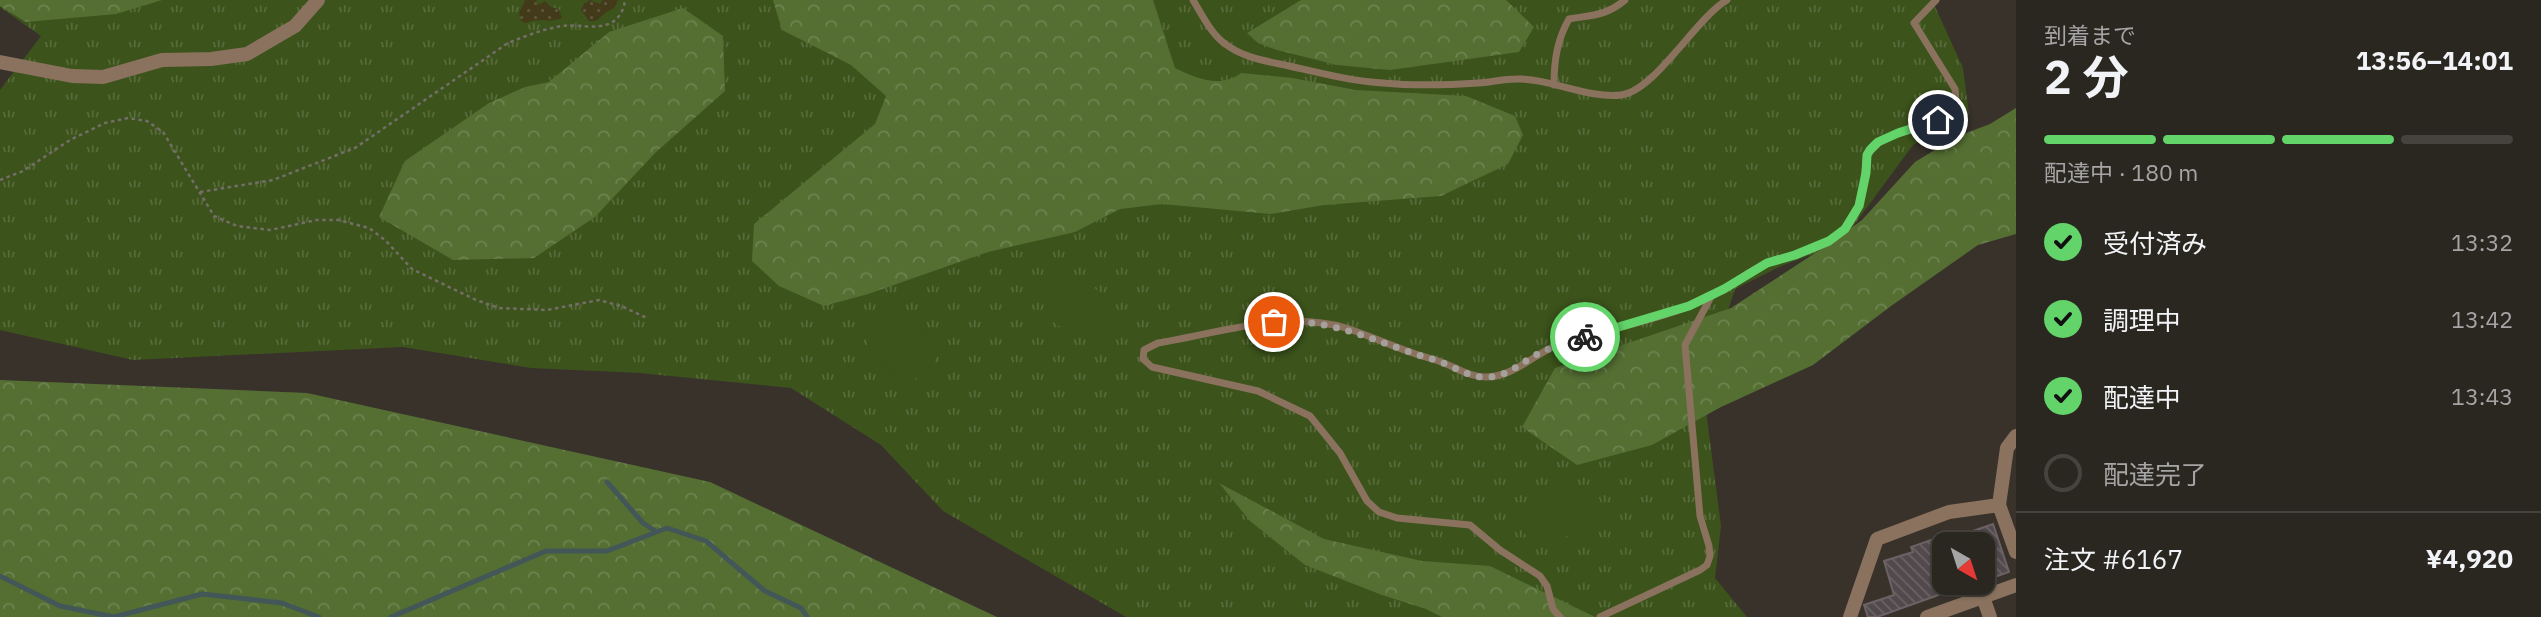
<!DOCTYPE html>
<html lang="ja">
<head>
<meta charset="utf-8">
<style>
	body { margin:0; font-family:"IBM Plex Sans","Noto Sans JP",sans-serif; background:#36322d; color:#f1f3f6; height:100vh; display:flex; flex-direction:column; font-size:26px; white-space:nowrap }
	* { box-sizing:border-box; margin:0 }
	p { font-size:23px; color:#a5a5a5 }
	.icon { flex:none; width:38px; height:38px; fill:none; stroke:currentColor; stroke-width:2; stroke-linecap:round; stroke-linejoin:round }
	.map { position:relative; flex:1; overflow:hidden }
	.side { display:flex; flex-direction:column; background:#2a2620; width:525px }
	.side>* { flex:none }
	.needle { width:46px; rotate:141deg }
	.fabs { position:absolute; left:1932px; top:532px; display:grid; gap:14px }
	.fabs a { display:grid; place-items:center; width:63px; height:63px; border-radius:14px; background:#2a2620; box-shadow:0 2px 5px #0004,0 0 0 2px #46433e; font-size:35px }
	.pin { position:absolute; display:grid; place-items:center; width:60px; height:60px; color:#fff; margin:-30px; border:4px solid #fff; border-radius:50%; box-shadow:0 2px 7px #0007 }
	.courier { position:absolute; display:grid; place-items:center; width:70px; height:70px; margin:-35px; border:5px solid #63d469; border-radius:50%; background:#fff; color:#222; box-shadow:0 2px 9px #0007 }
	.head em { font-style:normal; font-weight:700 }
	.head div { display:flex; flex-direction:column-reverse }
	.head { display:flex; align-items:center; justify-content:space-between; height:119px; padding:0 28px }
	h1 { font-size:46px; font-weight:700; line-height:52px }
	.bar { display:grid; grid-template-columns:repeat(4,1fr); gap:10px 7px; align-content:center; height:84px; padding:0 28px }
	.bar i { height:9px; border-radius:5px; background:#46433e }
	.bar .current { background:#63d469 }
	.bar p { grid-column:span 4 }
	.line { display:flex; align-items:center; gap:18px; padding:0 28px; border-top:2px solid #46433e }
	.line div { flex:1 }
	ol { padding:0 28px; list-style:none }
	li { display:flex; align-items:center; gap:21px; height:77px }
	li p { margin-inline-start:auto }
	li .icon { padding:7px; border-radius:50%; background:#63d469; color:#111; stroke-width:4 }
	li:last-child { color:#a5a5a5 }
	li i { width:38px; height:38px; border:4px solid #46433e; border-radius:50% }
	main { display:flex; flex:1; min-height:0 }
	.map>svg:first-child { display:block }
	.grass { fill:url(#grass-tufts) }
	.forest { fill:url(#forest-crowns) }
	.sand { fill:url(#sand-dots) }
	.pitch { fill:#3c531b }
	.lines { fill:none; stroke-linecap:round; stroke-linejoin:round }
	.stream { stroke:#435758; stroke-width:5 }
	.building { fill:url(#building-back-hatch); stroke:#6c6266; stroke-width:2 }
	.path { stroke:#746e69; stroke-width:2.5; stroke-dasharray:3.5 3.5; stroke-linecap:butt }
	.service { stroke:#8a725e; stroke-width:7 }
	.minor { stroke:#8a725e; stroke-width:14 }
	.done { stroke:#a5a09b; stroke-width:7; stroke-dasharray:0 12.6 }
	.route { stroke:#63d469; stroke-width:9 }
</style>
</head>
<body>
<main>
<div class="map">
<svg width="2016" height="617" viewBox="0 0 2016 617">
	<defs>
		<pattern id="grass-tufts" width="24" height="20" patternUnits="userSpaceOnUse" patternTransform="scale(1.75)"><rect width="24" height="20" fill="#3c531b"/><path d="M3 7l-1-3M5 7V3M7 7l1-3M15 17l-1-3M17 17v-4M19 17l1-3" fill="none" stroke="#586b3b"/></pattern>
		<pattern id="forest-crowns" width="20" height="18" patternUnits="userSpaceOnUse" patternTransform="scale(1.75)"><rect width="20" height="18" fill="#556f33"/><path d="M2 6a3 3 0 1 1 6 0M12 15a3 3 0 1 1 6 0" fill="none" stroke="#6d8350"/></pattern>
		<pattern id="sand-dots" width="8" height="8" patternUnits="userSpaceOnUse" patternTransform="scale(1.75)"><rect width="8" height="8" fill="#433a1a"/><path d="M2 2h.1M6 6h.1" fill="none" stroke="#5e563b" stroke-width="1.8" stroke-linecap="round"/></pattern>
		<pattern id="building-back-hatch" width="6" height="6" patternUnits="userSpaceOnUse" patternTransform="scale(1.75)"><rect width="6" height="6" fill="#52494d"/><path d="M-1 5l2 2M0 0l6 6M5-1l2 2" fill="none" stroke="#6a6366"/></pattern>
	</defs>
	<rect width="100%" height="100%" fill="#38322b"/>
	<!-- grass -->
	<path class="grass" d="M0 0H1932L1963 68 1969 114 1913 145 1840 244 1781 266 1735 289 1703 387 1721 526 1715 578 1747 617H1126L943 511 881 445 791 388 640 373 531 368 403 347 133 360 0 330V90L41 36 0 7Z"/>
	<!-- forest -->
	<path class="forest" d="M0 0H162L116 14 26 22 0 6Z
		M773 0H1153L1175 68C1196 78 1220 89 1241 73L1292 78 1356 90 1466 96 1515 116 1523 135 1508 164 1441 196 1324 205 1271 214 1162 204 1120 209 1075 232 988 252 868 294 824 306 779 286 752 261 754 224 875 124 886 96 851 65 782 30Z
		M1301 0H1506L1534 27 1519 52 1390 70 1337 65 1277 50 1258 43 1247 33Z
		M683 8 723 36 725 91 655 153 595 217 534 258 453 260 379 217 405 161 489 103 525 87 549 82 609 32Z
		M2016 108V234L1978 245 1891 306 1813 365 1721 407 1652 445 1577 465 1522 427 1555 368 1731 308 1835 240 1862 220 1915 162 1956 137 1990 124Z
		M0 380 307 393 710 482 997 617H0Z
		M1219 483 1324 539 1422 561 1490 566 1595 617H1442L1426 609 1382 595 1305 565 1250 521Z"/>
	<!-- sand -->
	<path class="sand" d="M525 0H536L538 5 545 1 551 7 559 9 562 18C548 24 542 16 526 23L521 21 519 13Z
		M590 0 600 4 602 0H618L615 7C612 10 607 11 604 14 598 19 598 22 589 21L581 10 584 4Z"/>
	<!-- pitch -->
	<path class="pitch" d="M1067 273C1091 280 1126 307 1102 334 1083 336 1050 331 1044 307 1042 298 1046 287 1048 279Z
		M894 318C919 323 934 335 934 362L913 381C892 378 877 360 867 342 874 329 880 323 894 318Z
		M1575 489C1598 488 1611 505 1592 523 1581 533 1550 542 1535 545 1525 535 1519 529 1522 515 1527 496 1543 497 1559 495 1563 495 1570 491 1575 489Z"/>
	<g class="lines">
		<!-- stream -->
		<path class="stream" d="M607 482 643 523 655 531
			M0 576 60 606 114 617 202 594 282 603 319 617
			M391 617 546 551H607L667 528 706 541 765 591 801 608 807 617"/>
	</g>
	<!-- building -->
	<path class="building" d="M1993 524 2009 572 1983 581V544H1944V593L1877 617H1868L1864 605 1894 595 1884 561 1913 552 1911 547 1934 539 1935 541 1944 538V541Z"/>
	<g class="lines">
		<!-- path -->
		<path class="path" d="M0 180 23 171 70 140 105 123 128 118 147 121 163 132 214 216 237 226 270 230 317 220H338L369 228 385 240 412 269 476 300 499 308 547 310 599 300 621 306 647 318
			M200 192 273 180 355 148 508 43C526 36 543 29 562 26 577 24 597 30 611 23 620 18 624 9 625 0"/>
		<!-- service -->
		<path class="service" d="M1193 0C1202 15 1211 33 1224 43 1243 58 1266 61 1289 66 1320 73 1351 81 1383 83 1414 86 1448 85 1479 83 1491 82 1504 79 1516 79 1550 78 1588 99 1621 95 1655 91 1695 19 1727 0
			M1554 85C1554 61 1557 40 1569 19 1592 15 1606 16 1625 0
			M1560 617 1553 609 1547 586 1540 576 1500 550 1470 525 1397 518 1379 512 1367 501 1340 453 1310 416 1258 391 1152 367 1143 359 1144 350 1158 343C1220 333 1283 310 1346 328 1368 335 1389 345 1410 352 1420 356 1431 358 1441 362 1455 367 1469 377 1486 377 1513 377 1533 355 1557 345 1600 329 1647 324 1689 306 1702 301 1715 294 1727 287 1741 279 1753 268 1768 263 1795 253 1824 250 1845 229 1865 208 1863 181 1867 154 1889 125 1934 133 1952 111 1957 105 1956 97 1955 89L1914 23 1936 0
			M1600 617 1700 570 1707 565 1710 556 1709 546 1700 516 1685 345 1712 295"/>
		<!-- minor -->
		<path class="minor" d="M0 62 72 76 103 77 162 60 211 59 247 54 295 26 318 0
			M2016 436 2007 448 1999 505 2016 552
			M1983 597 1990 617
			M1850 617 1877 539 1949 512 1999 505
			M1927 617 2016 585"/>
	</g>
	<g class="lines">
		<!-- done -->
		<path class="done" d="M1274 322C1323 318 1364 336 1410 352 1420 356 1431 358 1441 362 1455 367 1470 378 1486 377 1507 377 1518 365 1534 356 1550 347 1568 342 1585 337"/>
		<!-- route -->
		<path class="route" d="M1585 337 1689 306 1724 289 1767 263 1795 255 1829 241 1845 229 1859 206 1866 173 1867 155 1870 150 1878 142 1898 133 1938 120"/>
	</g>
</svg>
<div class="fabs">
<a><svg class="needle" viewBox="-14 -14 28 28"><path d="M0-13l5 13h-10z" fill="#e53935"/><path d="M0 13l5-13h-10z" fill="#a5a5a5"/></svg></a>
</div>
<div class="pin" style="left:1274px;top:322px;background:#ea580c"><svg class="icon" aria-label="bag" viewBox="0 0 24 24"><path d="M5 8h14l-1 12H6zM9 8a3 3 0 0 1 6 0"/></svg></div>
<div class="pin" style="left:1938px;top:120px;background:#1f2937"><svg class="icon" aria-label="home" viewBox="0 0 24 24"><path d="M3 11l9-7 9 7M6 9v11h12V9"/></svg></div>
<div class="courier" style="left:1585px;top:337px"><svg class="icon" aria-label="bike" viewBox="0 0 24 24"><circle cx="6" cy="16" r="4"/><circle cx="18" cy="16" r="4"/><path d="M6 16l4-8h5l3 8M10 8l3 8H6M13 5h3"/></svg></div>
</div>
<section class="side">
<div class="head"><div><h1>2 分</h1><p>到着まで</p></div><em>13:56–14:01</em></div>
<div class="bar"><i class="current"></i><i class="current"></i><i class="current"></i><i></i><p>配達中 · 180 m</p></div>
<ol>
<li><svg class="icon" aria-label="check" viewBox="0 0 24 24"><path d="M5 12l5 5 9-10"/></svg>受付済み<p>13:32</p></li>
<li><svg class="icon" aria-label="check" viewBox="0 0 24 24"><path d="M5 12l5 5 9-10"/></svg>調理中<p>13:42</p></li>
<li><svg class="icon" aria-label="check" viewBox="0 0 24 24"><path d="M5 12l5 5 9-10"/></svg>配達中<p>13:43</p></li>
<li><i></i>配達完了</li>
</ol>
<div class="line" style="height:91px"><div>注文 #6167</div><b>¥4,920</b></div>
</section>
</main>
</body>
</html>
